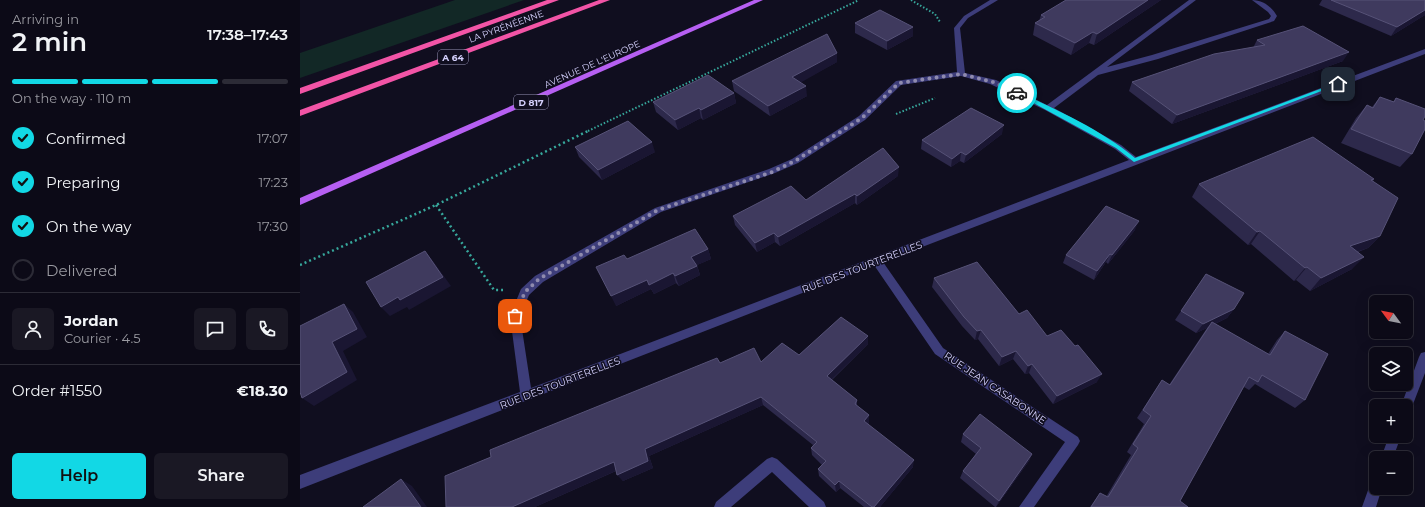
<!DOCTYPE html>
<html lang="en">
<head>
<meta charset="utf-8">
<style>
	body { margin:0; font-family:Montserrat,sans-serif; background:#1a1824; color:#f1f3f6; height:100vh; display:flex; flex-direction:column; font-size:15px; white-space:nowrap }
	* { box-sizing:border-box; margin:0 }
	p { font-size:13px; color:#9a9aa1 }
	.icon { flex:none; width:22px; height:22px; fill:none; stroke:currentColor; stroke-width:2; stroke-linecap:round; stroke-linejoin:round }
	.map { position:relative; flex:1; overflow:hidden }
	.drawer { display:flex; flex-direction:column; background:#0c0a17; width:300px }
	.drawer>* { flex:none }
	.needle { width:26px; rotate:302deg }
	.fabs { position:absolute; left:1069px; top:295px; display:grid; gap:8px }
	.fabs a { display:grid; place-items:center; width:44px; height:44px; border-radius:6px; background:#0c0a17; box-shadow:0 4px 16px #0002,0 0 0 1px #2c2b36; font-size:20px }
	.pin { position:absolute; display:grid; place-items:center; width:34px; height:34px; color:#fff; margin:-17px; border-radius:8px; box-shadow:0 2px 6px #0006 }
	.courier { position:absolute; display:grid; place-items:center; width:40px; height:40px; margin:-20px; border:3px solid #12d8e5; border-radius:50%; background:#fff; color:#222; box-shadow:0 1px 5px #0007 }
	.overview em { font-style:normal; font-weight:600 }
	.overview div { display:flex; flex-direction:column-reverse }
	.overview { display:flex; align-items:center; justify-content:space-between; height:68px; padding:0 12px }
	h1 { font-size:26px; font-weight:600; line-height:30px }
	.bar { display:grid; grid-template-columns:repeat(4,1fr); gap:6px 4px; align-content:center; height:48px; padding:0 12px }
	.bar i { height:5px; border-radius:3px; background:#2c2b36 }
	.bar .on { background:#12d8e5 }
	.bar p { grid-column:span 4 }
	.line { display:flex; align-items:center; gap:10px; padding:0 12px; border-top:1px solid #2c2b36 }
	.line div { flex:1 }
	.round { display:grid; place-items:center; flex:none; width:42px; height:42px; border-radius:6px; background:#1a1824 }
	ol { padding:0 12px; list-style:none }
	li { display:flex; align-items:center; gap:12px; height:44px }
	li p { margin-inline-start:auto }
	li .icon { padding:4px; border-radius:50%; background:#12d8e5; color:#111; stroke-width:4 }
	li:last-child { color:#9a9aa1 }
	li i { width:22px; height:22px; border:2px solid #2c2b36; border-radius:50% }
	.cta { display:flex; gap:8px; margin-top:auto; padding:8px 12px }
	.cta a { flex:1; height:46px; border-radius:6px; background:#12d8e5; color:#111; font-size:16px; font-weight:600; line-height:46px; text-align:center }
	.cta a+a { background:#1a1824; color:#f1f3f6 }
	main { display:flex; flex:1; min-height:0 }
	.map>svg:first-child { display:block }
	.green { fill:#122826 }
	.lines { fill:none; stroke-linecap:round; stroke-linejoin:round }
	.path-far1 { stroke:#37a89c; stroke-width:2; stroke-dasharray:1.5 2; stroke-linecap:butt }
	.path { stroke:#37a89c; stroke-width:2.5; stroke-dasharray:2 3; stroke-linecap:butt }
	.minor { fill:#3d3d7a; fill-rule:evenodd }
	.major { fill:#b65ff2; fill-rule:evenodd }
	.highway { fill:#f254a6; fill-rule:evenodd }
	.wall { fill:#2d294b }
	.shaded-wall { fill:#1a1632 }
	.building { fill:#3f3a5e; stroke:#565277 }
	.route { fill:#12d8e5 }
	.done { stroke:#8f8bae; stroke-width:4; stroke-dasharray:0 7.2 }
	.labels { text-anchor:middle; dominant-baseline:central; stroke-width:3; stroke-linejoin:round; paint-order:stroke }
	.far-street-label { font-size:9px; fill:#d3cffb; stroke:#100e1f }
	.shield { fill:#100e1f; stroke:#9895b9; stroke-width:1 }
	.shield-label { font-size:9px; font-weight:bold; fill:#d3cffb }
	.street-label { font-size:10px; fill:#d3cffb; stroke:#100e1f }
</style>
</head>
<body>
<main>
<section class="drawer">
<div class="overview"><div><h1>2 min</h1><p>Arriving in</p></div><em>17:38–17:43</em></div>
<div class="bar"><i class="on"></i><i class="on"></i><i class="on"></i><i></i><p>On the way · 110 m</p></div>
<ol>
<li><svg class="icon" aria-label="check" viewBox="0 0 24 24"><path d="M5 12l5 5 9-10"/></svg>Confirmed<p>17:07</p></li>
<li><svg class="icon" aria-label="check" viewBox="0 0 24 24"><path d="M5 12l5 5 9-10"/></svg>Preparing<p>17:23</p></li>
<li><svg class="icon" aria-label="check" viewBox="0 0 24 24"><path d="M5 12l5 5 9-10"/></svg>On the way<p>17:30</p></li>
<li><i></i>Delivered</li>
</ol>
<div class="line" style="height:72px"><a class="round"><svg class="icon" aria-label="person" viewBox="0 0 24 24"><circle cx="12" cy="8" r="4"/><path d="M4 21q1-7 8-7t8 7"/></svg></a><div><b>Jordan</b><p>Courier · 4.5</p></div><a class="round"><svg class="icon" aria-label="chat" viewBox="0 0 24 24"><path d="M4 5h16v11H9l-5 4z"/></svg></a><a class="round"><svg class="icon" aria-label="phone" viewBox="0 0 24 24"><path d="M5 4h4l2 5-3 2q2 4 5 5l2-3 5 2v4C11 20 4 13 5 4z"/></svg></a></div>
<div class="line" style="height:52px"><div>Order #1550</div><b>€18.30</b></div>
<div class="cta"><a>Help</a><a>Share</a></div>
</section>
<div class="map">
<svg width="1125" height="507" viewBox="0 0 1125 507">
	<rect width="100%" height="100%" fill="#100e1f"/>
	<!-- green -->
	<path class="green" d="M155 0H224L0 78V53Z"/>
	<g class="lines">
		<!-- path-far1 -->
		<path class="path-far1" d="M611 0 635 14 640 22
			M596 114 635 98
			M288 131 559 0"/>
		<!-- path -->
		<path class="path" d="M136 205 194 290H203
			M0 265 136 205 290 130"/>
		<!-- minor -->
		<path class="minor" d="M690 0H698L668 18 660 28 665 73 696 80 747 105 889 0H896L807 67 852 55 969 19 971 16 968 12 952 0C963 0 972 7 977 16L974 21 858 59 798 75 754 108 821 145 836 157 1125 49V54L583 262 643 348 778 437 780 441 778 445 734 507H719L765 442 635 354 574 265 0 489V475L220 392 210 316 221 289 235 276 355 208 469 169 492 159 559 116 596 81 657 72 654 28 664 16ZM661 76 690 84 745 110 815 149 829 160 231 388 220 316 229 295 243 282 361 212 475 173 498 163 565 120 601 85Z
			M1125 352V373L1110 412 1106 414V406H1101L1119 357 1121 353Z
			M1089 436H1101L1093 458H1081Z
			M472 457 477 459 524 502 526 507H509L472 472 431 507H414L416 502 467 459Z
			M1076 480V488H1082L1076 507H1062L1071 482Z"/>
		<!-- major -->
		<path class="major" d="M454 0H463L0 205V198Z"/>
		<!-- highway -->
		<path class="highway" d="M247 0H259L0 94V88Z
			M299 0H310L0 116V110Z"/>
	</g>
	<!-- wall -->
	<path class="wall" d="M766 0H861L794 45 789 43 771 55 733 35 735 23 739 21 741 15Z
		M1022 0H1125V15L1091 36 1019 5Z
		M555 23 613 36 587 50 555 33Z
		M957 40 1043 61 872 124 829 91 832 82 953 48Z
		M537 62 500 82 507 96 470 116 434 91 432 81Z
		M434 93 436 103 403 120 401 118 378 130 356 112 353 102Z
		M1080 97 1093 102 1096 98 1123 120 1112 154 1100 167 1041 143 1056 118 1067 105 1072 107Z
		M702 134 664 163 660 161 651 167 621 149 622 140Z
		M275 147 355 152 302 180 279 157Z
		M598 176 557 205 555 203 480 246 475 242 457 252 435 225 433 216 506 200Z
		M1074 179 1073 181 1080 236 1068 248 1058 252 1052 269 1010 291 996 280 994 281 951 244 948 245 892 197 899 184Z
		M835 230 808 264 806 262 794 280 763 263 766 255Z
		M408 249 411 259 397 265 400 275 379 286 376 283 354 294 351 289 316 306 327 259Z
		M906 274 934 309 927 318 915 324 968 354 977 340 985 331 1005 400 995 408 955 384 949 390 944 387 880 501 888 507H790L800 493 806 497 831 455 827 452 844 424 837 418 856 389 862 380 869 385 907 328 896 333 875 320Z
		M634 278 719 314 747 336 775 346 797 382 753 404 729 373 725 374 713 359 699 366 678 339 675 340 662 326 632 287Z
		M568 336V344L532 380 557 400V406L569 415V423L568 424 613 467 580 507H564L540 488 536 492 519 476 518 469 522 465 512 455 511 448 513 445 463 405 349 456 353 468 323 481 316 471 235 507H146L420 363 461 362 499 355Z
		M663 434 732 454 729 461 696 507H695L660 478 663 471 676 454 661 442Z"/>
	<!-- shaded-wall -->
	<path class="shaded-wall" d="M848 0H861L794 45 797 34Z
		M1125 10V15L1091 36 1097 27Z
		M613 27V36L587 50V41Z
		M793 32 789 43 771 55 775 43Z
		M1049 52 1043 61 872 124 877 115Z
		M537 53V62L493 87 492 77Z
		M506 86 507 96 470 116 468 106Z
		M434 93 436 103 403 120 401 110Z
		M399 108 401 118 378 130 375 120Z
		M704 125 702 134 664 163 666 155Z
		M352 142 355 152 302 180 298 170Z
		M661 152 660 161 651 167 652 159Z
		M599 167 598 176 557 205V196Z
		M555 194V203L480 246 478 237Z
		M839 221 835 230 808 264 812 255Z
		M960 231 951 244 948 245 957 232Z
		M474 233 475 242 457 252 455 243Z
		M1080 236 1068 248 1038 258 1050 246Z
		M408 249 411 259 395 266 391 257Z
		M125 251 133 261 151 286 109 310 107 307 90 316 81 307Z
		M810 254 806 262 794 280 797 271Z
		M1064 257 1052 269 1010 291 1021 278Z
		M397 266 400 275 379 286 375 276Z
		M1007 267 996 280 994 281 1005 268Z
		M373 273 376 283 354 294 349 285Z
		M347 280 351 289 316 306 311 296Z
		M44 304 53 312 67 337 43 351 57 380 14 406 2 398 32 342Z
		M934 309 927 318 908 327 912 322 907 328 896 333 903 324Z
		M681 330 678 339 675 340 677 331Z
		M568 336V344L527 384V376Z
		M716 351 713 359 699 366 702 357Z
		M732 364 729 373 725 374 728 366Z
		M802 374 797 382 753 404 757 396Z
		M461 397 463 405 349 456 353 468 323 481 317 475 345 449Z
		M569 415V423L564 428V421Z
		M732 454 729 461 696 507 699 501Z
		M614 460 613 467 580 507H574Z
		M314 462 320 469 235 507H212Z
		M101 479 112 486 127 507H121Z
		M539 481 540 488 536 492 535 485Z"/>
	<!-- building -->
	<path class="building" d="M766 0H848L797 34 793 32 775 43 735 23 745 17 741 15Z
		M1031 0H1125V10L1097 27Z
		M580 10 613 27 587 41 555 23Z
		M1003 26 1049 52 877 115 832 82 914 54 965 45 957 40Z
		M527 34 537 53 492 77 506 86 468 106 432 81Z
		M408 75 434 93 401 110 399 108 375 120 353 102Z
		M1080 97 1094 102 1096 98 1125 109V116L1123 120 1125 121V129L1112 154 1051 129 1067 105 1073 108Z
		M671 108 704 125 666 155 661 152 652 159 622 140Z
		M328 121 352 142 298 170 275 147Z
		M1013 137 1074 179 1071 180 1098 198 1080 236 1050 246 1064 257 1021 278 1007 267 1005 268 960 231 957 232 899 184Z
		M583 148 599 167 557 196 555 194 478 237 474 233 455 243 433 216 491 186 506 200Z
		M806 206 839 221 812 255 810 254 797 271 766 255Z
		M395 229 408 249 391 257 397 266 375 276 373 273 349 285 347 280 311 296 296 267 324 255 327 259Z
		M125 251 143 277 100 300 98 297 81 307 66 282Z
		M677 262 719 314 727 310 747 336 761 330 775 346 778 345 802 374 757 396 732 364 728 366 716 351 702 357 681 330 677 331 664 317 634 278Z
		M906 274 944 293 934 309 903 324 881 311Z
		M44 304 57 329 32 342 47 372 2 398 0 392V326Z
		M541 317 568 336 527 376 557 400 555 404 569 415 564 421 614 460 574 507H572L539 481 535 485 518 469 526 461 511 448 517 442 461 397 345 449 348 461 317 475 314 462 212 507H146L145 476 191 457 190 450 417 358 420 363 454 348 461 362 482 343 499 355Z
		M912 322 970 355 985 331 1028 354 1005 400 962 375 958 382 949 377 880 501 888 507H791L800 493 808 497 838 448 833 444 851 416 843 410 862 380 870 385Z
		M680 414 732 454 699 501 663 471 681 448 663 434Z
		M101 479 121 507H63Z"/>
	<!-- route -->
	<path class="route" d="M1036 83 1040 84 834 162 816 148 715 93 719 92C757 110 802 130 835 158Z"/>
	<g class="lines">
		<!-- done -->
		<path class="done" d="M215 316 225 292 239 279 358 210 472 172 495 161 562 118 599 83 661 74 693 82 717 93"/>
	</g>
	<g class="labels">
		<!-- far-street labels -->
		<g class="far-street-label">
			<text transform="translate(206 26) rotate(-20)">LA PYRÉNÉENNE</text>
			<text transform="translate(292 64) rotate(-24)">AVENUE DE L'EUROPE</text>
		</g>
		<!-- shield labels -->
		<g class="shield">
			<rect x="138" y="50" width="30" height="14" rx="3"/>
			<rect x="214" y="95" width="34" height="14" rx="3"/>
		</g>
		<g class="shield-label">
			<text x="153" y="57">A 64</text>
			<text x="231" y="102">D 817</text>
		</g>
		<!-- street labels -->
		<g class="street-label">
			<text transform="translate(562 267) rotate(-21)">RUE DES TOURTERELLES</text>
			<text transform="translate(260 383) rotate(-21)">RUE DES TOURTERELLES</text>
			<text transform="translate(695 388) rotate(34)">RUE JEAN CASABONNE</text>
		</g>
	</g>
</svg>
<div class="fabs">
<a><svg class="needle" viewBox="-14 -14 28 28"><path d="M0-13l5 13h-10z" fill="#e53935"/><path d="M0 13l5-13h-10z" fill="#9a9aa1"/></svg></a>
<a><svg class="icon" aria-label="layers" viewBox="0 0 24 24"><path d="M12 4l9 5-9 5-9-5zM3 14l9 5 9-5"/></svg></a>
<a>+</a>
<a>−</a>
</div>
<div class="pin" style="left:215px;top:316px;background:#ea580c"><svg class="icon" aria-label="bag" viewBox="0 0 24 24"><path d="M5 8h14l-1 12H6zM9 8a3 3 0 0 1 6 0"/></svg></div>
<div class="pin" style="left:1038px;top:84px;background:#1f2937"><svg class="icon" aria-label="home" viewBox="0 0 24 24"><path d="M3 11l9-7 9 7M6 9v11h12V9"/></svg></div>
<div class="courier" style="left:717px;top:93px"><svg class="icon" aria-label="car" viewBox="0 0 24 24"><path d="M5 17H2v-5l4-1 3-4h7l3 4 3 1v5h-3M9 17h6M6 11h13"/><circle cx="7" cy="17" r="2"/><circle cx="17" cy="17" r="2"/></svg></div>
</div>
</main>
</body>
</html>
